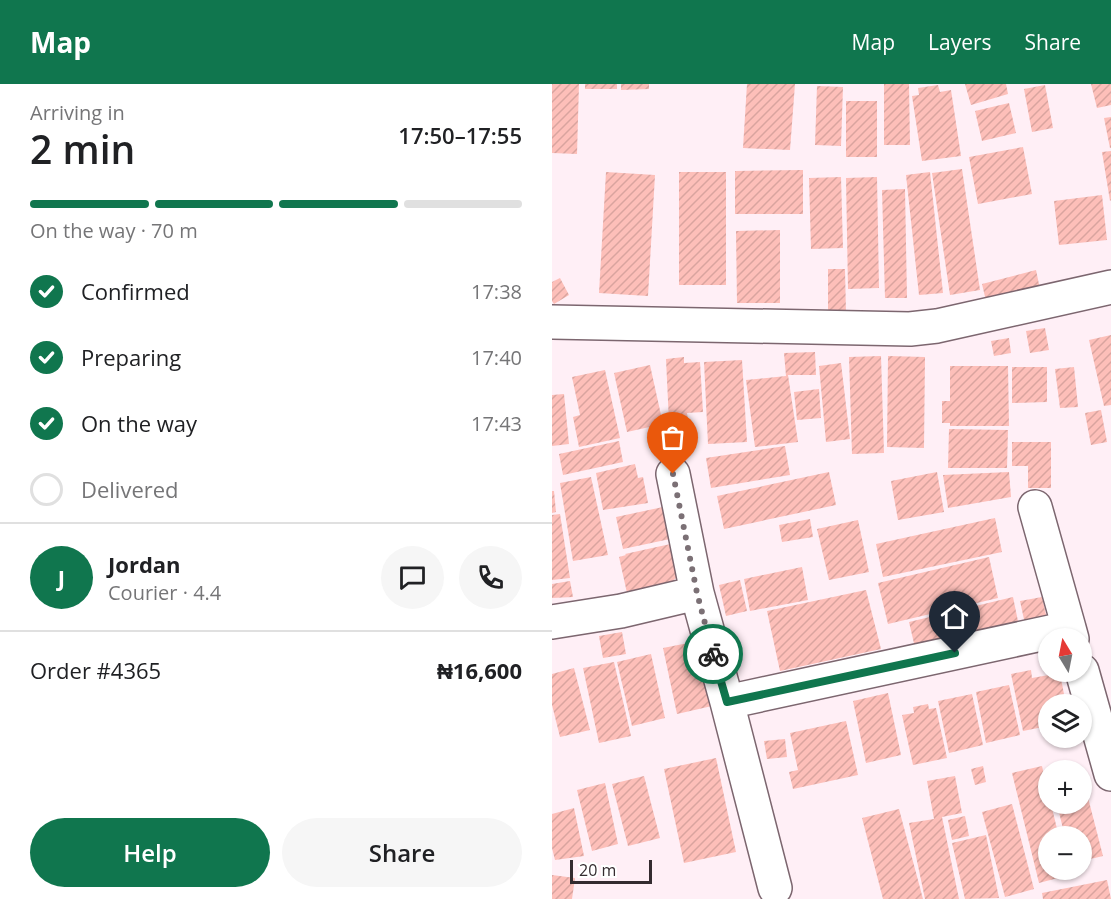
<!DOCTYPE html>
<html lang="en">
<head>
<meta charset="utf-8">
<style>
	body { margin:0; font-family:"Open Sans",sans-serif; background:#f6f6f6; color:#202124; height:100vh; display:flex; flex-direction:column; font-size:22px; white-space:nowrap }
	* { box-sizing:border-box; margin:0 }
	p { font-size:20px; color:#757577 }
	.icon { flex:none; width:33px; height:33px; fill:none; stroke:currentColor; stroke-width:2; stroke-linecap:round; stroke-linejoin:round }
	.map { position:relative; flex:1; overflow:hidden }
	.side { display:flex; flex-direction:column; background:#fff; width:552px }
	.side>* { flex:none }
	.needle { width:39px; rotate:350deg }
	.buttons { position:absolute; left:486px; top:544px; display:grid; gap:12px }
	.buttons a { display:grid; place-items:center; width:54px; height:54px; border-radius:50%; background:#fff; box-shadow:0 2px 4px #0004; font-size:30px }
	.scale { position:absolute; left:18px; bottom:15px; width:82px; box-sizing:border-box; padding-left:6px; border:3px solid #342b2f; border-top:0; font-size:16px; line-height:21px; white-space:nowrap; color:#342b2f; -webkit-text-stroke:4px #fff; paint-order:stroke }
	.pin { position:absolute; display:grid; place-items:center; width:51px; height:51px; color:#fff; margin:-62px -26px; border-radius:50% 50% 50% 0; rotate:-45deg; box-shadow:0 0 6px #0007 }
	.pin .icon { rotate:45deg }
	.courier { position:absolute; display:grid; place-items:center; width:60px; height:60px; margin:-30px; border:4px solid #10764e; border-radius:50%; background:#fff; color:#222; box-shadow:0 2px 8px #0007 }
	.headline em { font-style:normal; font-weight:600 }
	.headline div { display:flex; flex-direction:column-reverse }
	.headline { display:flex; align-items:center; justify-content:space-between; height:102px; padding:0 30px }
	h1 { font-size:39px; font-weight:600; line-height:45px }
	.bar { display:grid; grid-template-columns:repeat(4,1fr); gap:9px 6px; align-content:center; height:72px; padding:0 30px }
	.bar i { height:8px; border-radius:4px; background:#e0e0e0 }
	.bar .current { background:#10764e }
	.bar p { grid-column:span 4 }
	.line { display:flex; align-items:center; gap:15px; padding:0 30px; border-top:2px solid #e0e0e0 }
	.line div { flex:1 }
	.round { display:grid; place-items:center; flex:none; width:63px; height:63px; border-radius:32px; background:#f6f6f6 }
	ol { padding:0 30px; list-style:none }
	li { display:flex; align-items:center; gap:18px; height:66px }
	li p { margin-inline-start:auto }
	li .icon { padding:6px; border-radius:50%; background:#10764e; color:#fff; stroke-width:4 }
	li:last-child { color:#757577 }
	li i { width:33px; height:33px; border:3px solid #e0e0e0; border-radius:50% }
	.action { display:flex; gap:12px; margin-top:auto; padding:12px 30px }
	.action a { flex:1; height:69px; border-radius:36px; background:#10764e; color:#fff; font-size:24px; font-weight:600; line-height:69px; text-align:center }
	.action a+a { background:#f6f6f6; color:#202124 }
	header { display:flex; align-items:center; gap:36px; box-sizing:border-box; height:84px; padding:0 30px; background:#10764e; color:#fff }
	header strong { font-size:28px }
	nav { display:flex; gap:33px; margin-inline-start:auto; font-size:21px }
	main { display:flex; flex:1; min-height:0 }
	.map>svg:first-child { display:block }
	.building { fill:url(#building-hatch) }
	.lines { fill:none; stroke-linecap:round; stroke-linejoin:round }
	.minor-casing { stroke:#7c666f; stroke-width:36 }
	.minor { stroke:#fff; stroke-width:33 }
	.done { stroke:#7b7075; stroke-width:6; stroke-dasharray:0 10.8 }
	.route { stroke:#10764e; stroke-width:8 }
</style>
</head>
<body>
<header>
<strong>Map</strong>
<nav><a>Map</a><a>Layers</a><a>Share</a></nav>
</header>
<main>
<section class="side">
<div class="headline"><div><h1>2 min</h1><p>Arriving in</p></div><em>17:50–17:55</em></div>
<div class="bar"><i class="current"></i><i class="current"></i><i class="current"></i><i></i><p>On the way · 70 m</p></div>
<ol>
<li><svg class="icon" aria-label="check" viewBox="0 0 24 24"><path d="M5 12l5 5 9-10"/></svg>Confirmed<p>17:38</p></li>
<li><svg class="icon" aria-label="check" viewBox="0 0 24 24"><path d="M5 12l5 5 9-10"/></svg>Preparing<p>17:40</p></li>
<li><svg class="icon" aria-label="check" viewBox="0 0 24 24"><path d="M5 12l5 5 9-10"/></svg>On the way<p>17:43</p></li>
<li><i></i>Delivered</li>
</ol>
<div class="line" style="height:108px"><b class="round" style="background:#10764e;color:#fff">J</b><div><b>Jordan</b><p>Courier · 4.4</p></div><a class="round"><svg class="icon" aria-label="chat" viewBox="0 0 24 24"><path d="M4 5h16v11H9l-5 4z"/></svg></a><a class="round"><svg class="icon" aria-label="phone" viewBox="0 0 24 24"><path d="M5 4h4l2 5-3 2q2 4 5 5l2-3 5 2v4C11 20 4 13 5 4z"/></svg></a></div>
<div class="line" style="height:78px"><div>Order #4365</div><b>₦16,600</b></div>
<div class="action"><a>Help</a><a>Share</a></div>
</section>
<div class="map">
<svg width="559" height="815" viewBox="0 0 559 815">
	<defs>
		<pattern id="building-hatch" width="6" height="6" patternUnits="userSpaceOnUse" patternTransform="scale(1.5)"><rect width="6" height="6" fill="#fdbfb9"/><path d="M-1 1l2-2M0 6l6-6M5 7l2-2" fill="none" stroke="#d9a49f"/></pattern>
	</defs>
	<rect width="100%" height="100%" fill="#ffeff6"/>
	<!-- building -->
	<path class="building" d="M0 0H27L25 70 0 69Z
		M33 0H65V5H33Z
		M69 0H97V5L69 6Z
		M195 0H243L238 66 191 64Z
		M332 0H357L358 61H332Z
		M413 0H454L456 10 419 21Z
		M539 0H559V21L545 24Z
		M386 1 388 8 399 6 409 72 370 77 360 12 367 11 366 4Z
		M493 1 501 44 480 48 472 5Z
		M265 2 291 3 289 62 263 61Z
		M294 17H325V73H294Z
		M457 19 464 49 430 57 423 27Z
		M559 33V64H558L552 34Z
		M471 63 480 110 426 120 417 73Z
		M559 67V116L558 117 550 68Z
		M410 85 428 206 398 211 380 89Z
		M251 86V130H183V87Z
		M54 88 103 91 96 212 47 209Z
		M127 88H174V201H127Z
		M378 88 391 209 367 211 354 91Z
		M289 93 291 164 259 165 257 94Z
		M325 93 327 204 296 205 294 94Z
		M353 105 355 214H333L330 106Z
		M550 111 555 156 507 161 502 117Z
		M228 146V219H185L184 147Z
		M276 185H293L294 229 276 230Z
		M484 186 488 205 434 217 430 200Z
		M8 194 17 211 2 220 0 217V198Z
		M493 244 497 266 478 269 474 247Z
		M559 251V321L552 322 537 256Z
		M457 254 459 269 442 272 439 257Z
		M263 268 264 291H236L246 358 203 363 194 296 234 292 232 269Z
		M329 272 332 369 300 370 297 273Z
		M336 272 373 273 372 364 335 363Z
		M132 273V279L148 278 151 328 135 329 136 337 117 338 114 275Z
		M190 276 195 358 156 360 152 278Z
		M289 279 298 355 274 358 267 282Z
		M98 281 111 340 75 348 62 289Z
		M398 282H456L457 342H398V339H390V317H398Z
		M460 283H495V318L460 319Z
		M522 283 526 323 508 324 503 285Z
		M53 286 68 354 27 363 21 333 28 331 20 293Z
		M267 305 269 334 245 336 242 308Z
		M12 310 17 360 0 362V311Z
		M549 326 555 358 539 361 533 329Z
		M397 345 456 346 455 384H396Z
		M67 357 71 378 11 391 7 370Z
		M460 358H499V404H476V382H460Z
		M233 362 238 391 159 404 154 374Z
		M83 380 86 394 91 393 96 419 51 426 44 389Z
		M277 388 284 421 172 445 165 412Z
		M385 388 392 428 346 436 339 397Z
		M457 388 459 413 396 424 391 391Z
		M39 393 56 471 21 477 8 399Z
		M0 407H2L4 428 0 429Z
		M111 423 118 455 71 465 64 433Z
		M8 430 18 494 0 496V431Z
		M443 434 450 468 331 493 324 460Z
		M258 435 261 453 230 458 227 441Z
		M306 436 317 488 277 496 265 445Z
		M123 459 131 493 122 495 123 497 75 509 67 473 74 471 73 470Z
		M437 473 446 514 336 540 326 499Z
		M250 483 256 516 198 527 192 495Z
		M188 496 195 527 174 532 167 501Z
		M18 497 21 513 0 514V500Z
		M314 506 329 565 228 587 215 527Z
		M461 513 467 542 364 568 357 538Z
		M490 513 495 535 473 540 468 517Z
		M70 548 74 570 51 574 47 552Z
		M146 557 160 622 125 630 111 564Z
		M99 570 113 634 80 642 65 578Z
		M62 578 79 652 47 659 31 584Z
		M22 584 38 646 8 653 0 621V590Z
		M479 586 480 594 508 589 514 621H496V642L471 647 459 590Z
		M457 601 468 651 434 659 424 608Z
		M336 609 349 671 314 679 301 617Z
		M420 610 431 661 397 669 386 617Z
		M376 620 377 625 384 624 395 674 361 681 350 631 362 629 361 623Z
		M294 637 306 691 241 705 237 688 246 686 238 649Z
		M233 655 235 673 215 675 212 657Z
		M164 674 184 768 132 779 112 685Z
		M431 682 434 698 423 701 419 685Z
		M490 682 496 709V720H499L507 753H496V786H516L517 791 487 799 460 689Z
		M92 692 108 754 76 762 60 700Z
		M403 692 410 729 390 733 407 815H373L357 739 382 735 375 697Z
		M530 698H532L551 772 530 777V753H513L505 720H530Z
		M53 699 66 760 40 767 25 706Z
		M460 720 482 805 453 813 430 728Z
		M22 724 32 772 3 776 0 764V730Z
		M347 725 371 815H331L310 734Z
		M413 732 417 752 400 756 396 736Z
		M434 751 447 814 413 815 400 759Z
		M0 791 23 794 20 815H0Z
		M555 796 559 815H491L490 809Z"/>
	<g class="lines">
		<defs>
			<path id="minor" d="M0 238 358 245 385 242 559 203
				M121 390 145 509
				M483 423 517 544
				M0 538 69 527 145 509 175 618 223 804
				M530 587 559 690
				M175 618 517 544 520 555"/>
		</defs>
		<!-- minor casing -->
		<use href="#minor" class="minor-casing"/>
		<!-- minor -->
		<use href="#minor" class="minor"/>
	</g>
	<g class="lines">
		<!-- done -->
		<path class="done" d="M121 390 145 509 161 570"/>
		<!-- route -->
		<path class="route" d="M161 570 175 618 403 569"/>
	</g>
</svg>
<div class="buttons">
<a><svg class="needle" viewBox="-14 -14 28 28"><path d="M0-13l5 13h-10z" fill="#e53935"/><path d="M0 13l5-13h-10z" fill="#757577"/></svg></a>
<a><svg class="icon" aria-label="layers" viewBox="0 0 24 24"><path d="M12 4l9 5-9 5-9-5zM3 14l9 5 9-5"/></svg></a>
<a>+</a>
<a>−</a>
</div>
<div class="scale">20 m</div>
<div class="pin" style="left:121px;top:390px;background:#ea580c"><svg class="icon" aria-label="bag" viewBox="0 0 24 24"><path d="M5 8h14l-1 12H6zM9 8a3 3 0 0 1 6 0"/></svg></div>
<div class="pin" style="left:403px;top:569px;background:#1f2937"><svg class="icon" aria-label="home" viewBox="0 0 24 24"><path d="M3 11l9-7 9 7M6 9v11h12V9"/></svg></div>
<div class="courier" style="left:161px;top:570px"><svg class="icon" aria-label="bike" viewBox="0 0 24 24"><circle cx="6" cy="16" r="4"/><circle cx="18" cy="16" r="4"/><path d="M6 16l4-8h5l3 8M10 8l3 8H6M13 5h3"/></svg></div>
</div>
</main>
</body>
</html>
